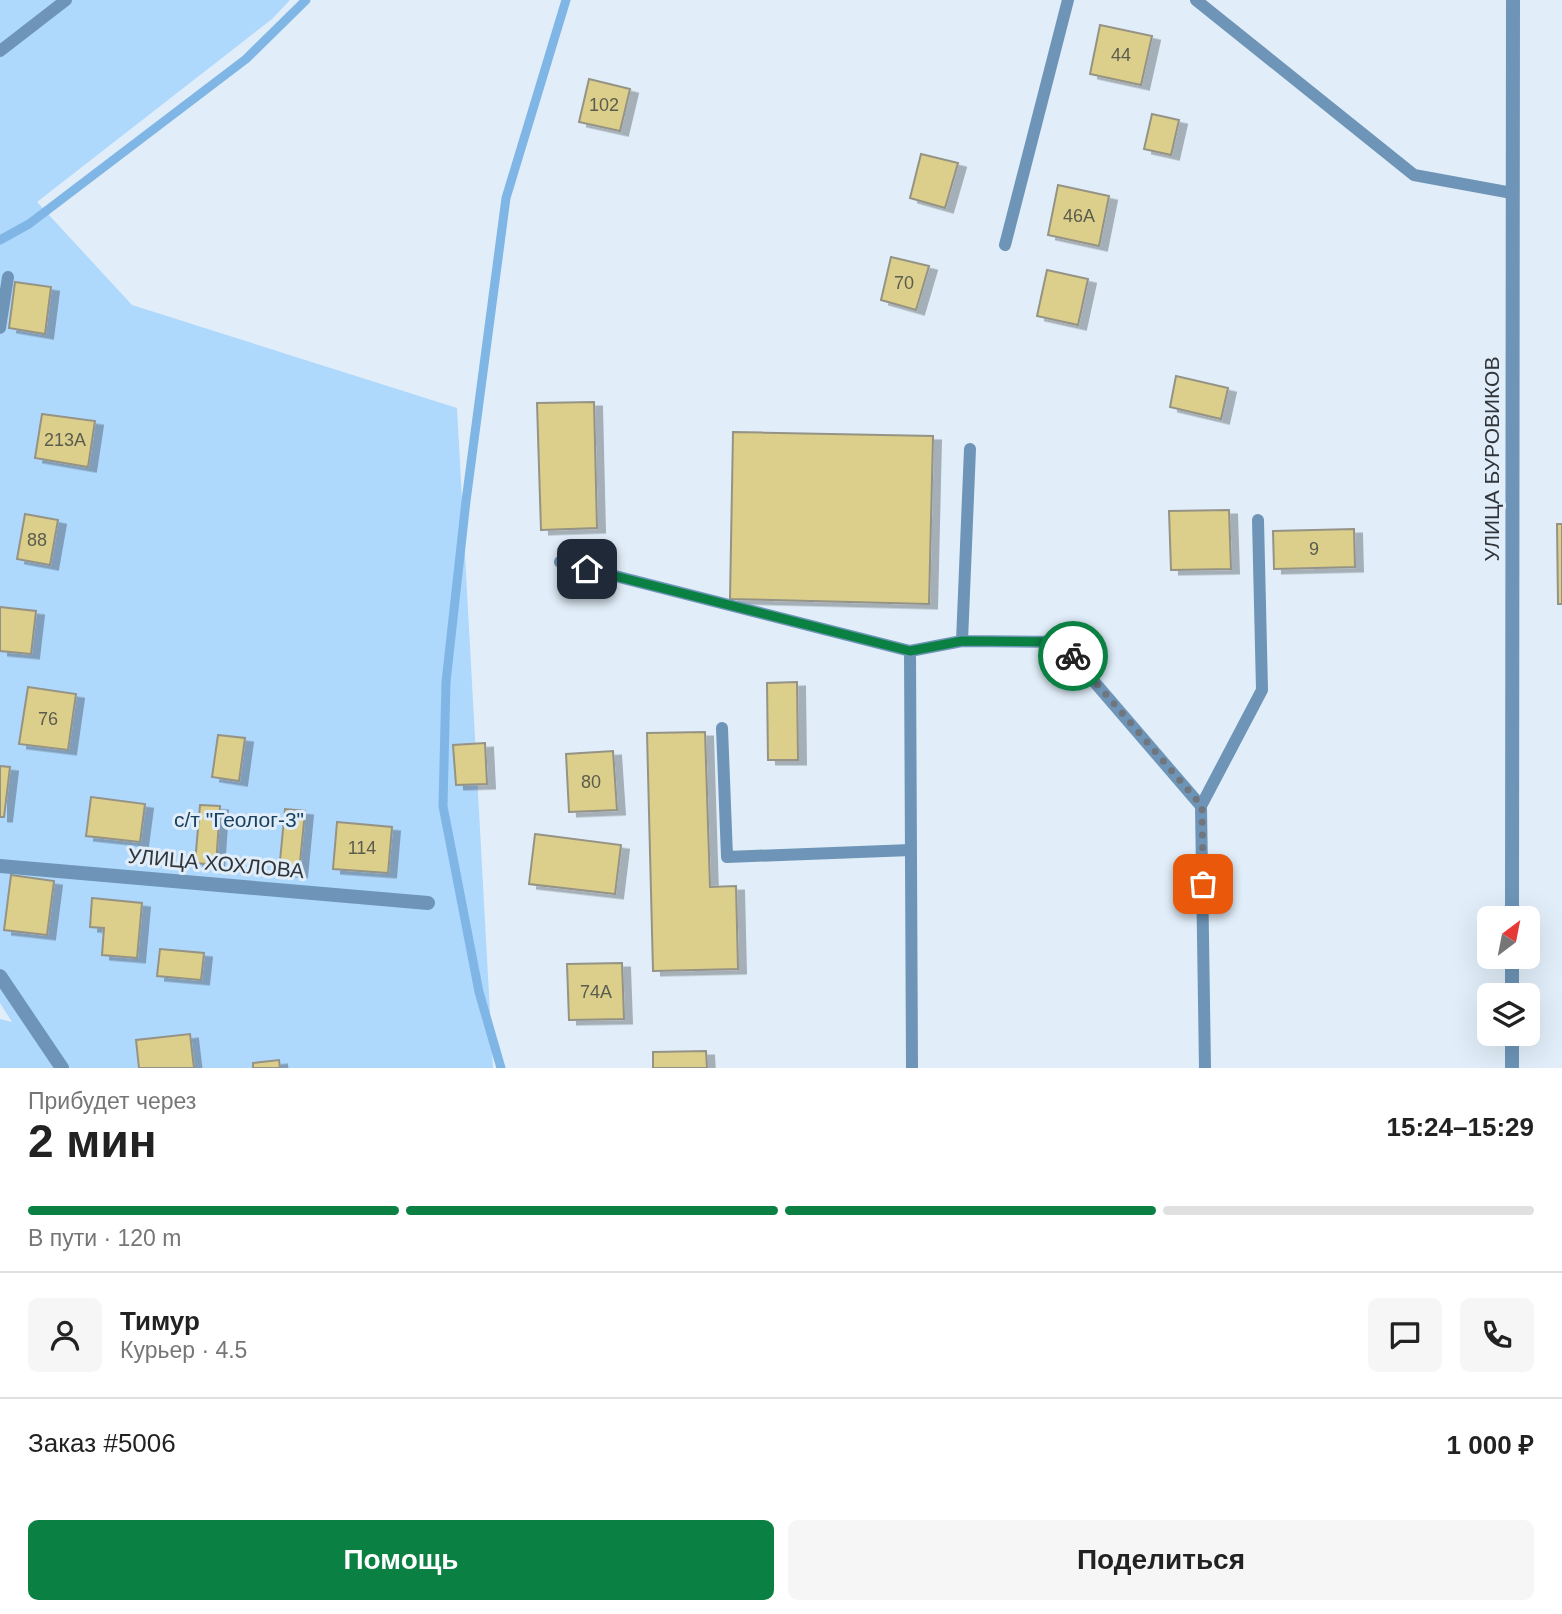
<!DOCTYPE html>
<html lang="ru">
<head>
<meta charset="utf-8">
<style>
	body { margin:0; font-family:Helvetica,sans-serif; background:#f6f6f6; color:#222; height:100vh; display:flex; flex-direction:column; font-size:26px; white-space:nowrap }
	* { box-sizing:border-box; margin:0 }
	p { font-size:23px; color:#767676 }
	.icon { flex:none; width:38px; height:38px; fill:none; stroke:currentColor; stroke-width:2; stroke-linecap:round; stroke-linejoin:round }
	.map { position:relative; height:1068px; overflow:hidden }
	.side { display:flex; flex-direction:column; background:#fff; flex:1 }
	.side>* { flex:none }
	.needle { width:46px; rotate:32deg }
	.tools { position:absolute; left:1477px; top:906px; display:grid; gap:14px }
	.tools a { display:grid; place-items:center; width:63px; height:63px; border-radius:10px; background:#fff; box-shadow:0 7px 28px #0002; font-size:35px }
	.pin { position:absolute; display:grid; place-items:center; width:60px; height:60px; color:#fff; margin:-30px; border-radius:14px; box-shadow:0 4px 10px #0006 }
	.courier { position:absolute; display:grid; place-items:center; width:70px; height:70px; margin:-35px; border:5px solid #0b8043; border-radius:50%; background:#fff; color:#222; box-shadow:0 2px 9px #0007 }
	.head em { font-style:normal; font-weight:600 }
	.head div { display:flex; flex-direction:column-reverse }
	.head { display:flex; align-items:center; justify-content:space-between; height:119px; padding:0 28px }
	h1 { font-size:46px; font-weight:600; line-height:52px }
	.bar { display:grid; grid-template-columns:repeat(4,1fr); gap:10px 7px; align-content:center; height:84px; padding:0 28px }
	.bar i { height:9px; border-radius:5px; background:#e0e0e0 }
	.bar .active { background:#0b8043 }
	.bar p { grid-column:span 4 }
	.line { display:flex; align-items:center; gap:18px; padding:0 28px; border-top:2px solid #e0e0e0 }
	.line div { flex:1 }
	.round { display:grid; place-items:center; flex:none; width:74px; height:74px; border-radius:10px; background:#f6f6f6 }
	.primary-button { display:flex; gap:14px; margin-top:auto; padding:14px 28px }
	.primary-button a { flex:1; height:80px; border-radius:10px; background:#0b8043; color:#fff; font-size:28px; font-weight:600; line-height:80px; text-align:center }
	.primary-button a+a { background:#f6f6f6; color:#222 }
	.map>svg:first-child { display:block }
	.green { fill:#afd8fd }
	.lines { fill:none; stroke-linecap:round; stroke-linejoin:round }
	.stream { stroke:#80b6e5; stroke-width:9 }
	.building { fill:#dbcf8b; stroke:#959385; stroke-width:2; filter:url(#shadow) }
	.lane { stroke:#6e95b7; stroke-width:12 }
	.street { stroke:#6e95b7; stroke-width:14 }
	.done { stroke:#6f767d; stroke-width:7; stroke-dasharray:0 12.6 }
	.route { stroke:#0b8043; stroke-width:9 }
	.labels { text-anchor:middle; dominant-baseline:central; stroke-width:6; stroke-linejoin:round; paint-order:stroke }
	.number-label { font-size:18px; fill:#5c5c4e }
	.street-label { font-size:21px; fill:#31353a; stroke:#e1eef9 }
	.park-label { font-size:21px; fill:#184160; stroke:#e1eef9 }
</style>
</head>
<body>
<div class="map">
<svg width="1562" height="1068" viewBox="0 0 1562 1068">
	<defs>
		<filter id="shadow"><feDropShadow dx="8" dy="4.5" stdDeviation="0" flood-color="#0004"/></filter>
	</defs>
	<rect width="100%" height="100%" fill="#e1eef9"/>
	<!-- green -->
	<path class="green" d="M0 0H290L272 19 37 202 132 305 457 408 493 1068H0V1019L12 1022 0 1003Z"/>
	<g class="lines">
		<!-- stream -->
		<path class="stream" d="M0 240 29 224 246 59 306 0
			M501 1068 479 992 443 806 446 682 466 501 506 198 566 0"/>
	</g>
	<!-- building -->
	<path class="building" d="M1100 25 1152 36 1141 85 1090 74Z
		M589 79 630 89 620 131 579 122Z
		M1152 114 1179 120 1171 155 1144 149Z
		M921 154 958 163 945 208 910 198Z
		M1058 185 1109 196 1099 246 1048 235Z
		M891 257 929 266 916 310 881 300Z
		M1047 270 1088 279 1078 325 1037 316Z
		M15 282 51 287 45 334 9 328Z
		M1176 376 1228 388 1221 419 1170 407Z
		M594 402 597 528 541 530 537 403Z
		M42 414 95 421 88 467 35 458Z
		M733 432 933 436 929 604 730 599Z
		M1229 510 1231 569 1171 570 1169 511Z
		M25 514 58 520 50 565 17 559Z
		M1557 524H1562V604H1558Z
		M1354 529 1355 567 1274 569 1273 531Z
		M0 607 36 611 31 654 0 651Z
		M797 682 798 760H768L767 683Z
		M28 687 76 694 68 750 19 744Z
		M705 732 710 887 736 886 738 969 653 971 647 733Z
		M218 735 245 738 239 781 212 777Z
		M485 743 487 784 456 785 453 745Z
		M613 751 617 810 569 812 566 754Z
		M0 766 10 767 4 817H0Z
		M91 797 145 804 140 842 86 836Z
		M200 805 220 806 216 865 195 863Z
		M285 809 305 811 299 873 279 871Z
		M337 822 392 827 388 873 333 869Z
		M535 834 621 845 615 894 529 884Z
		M11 875 54 881 47 935 4 930Z
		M92 898 142 903 137 958 102 955 104 928 90 927Z
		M160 949 204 953 201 980 157 976Z
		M622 963 624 1019 569 1020 567 964Z
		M190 1034 194 1068H139L136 1040Z
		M706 1051 707 1068H653V1052Z
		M279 1060 280 1068H253V1063Z"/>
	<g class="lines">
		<!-- lane -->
		<path class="lane" d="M1196 0 1414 175 1512 193
			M0 51 66 0
			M1005 245 1068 0
			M0 328 8 277
			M560 562 910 651 912 1068
			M962 641 970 449
			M910 651 962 641 1060 642 1201 806 1205 1068
			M722 728 727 857 911 850
			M1201 806 1262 690 1258 520"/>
		<!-- street -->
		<path class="street" d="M0 866 428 903
			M1512 919 1513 0
			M0 976 62 1068
			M1512 996V957
			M1512 1068V1034"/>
	</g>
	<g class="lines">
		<!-- done -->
		<path class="done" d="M1073 656 1202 806 1203 884"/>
		<!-- route -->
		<path class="route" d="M587 569 910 651 962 641 1060 642 1073 656"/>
	</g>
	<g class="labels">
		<!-- number labels -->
		<g class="number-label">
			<text x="1121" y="55">44</text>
			<text x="604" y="105">102</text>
			<text x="1079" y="216">46А</text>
			<text x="904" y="283">70</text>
			<text x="65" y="440">213А</text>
			<text x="37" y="540">88</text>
			<text x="1314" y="549">9</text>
			<text x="48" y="719">76</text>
			<text x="591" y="782">80</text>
			<text x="362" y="848">114</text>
			<text x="596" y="992">74А</text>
		</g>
		<!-- street labels -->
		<g class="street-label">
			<text transform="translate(1491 459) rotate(-90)">УЛИЦА БУРОВИКОВ</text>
			<text transform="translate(216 863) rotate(5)">УЛИЦА ХОХЛОВА</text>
		</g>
		<!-- park labels -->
		<g class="park-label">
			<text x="239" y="819">с/т "Геолог-3"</text>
		</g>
	</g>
</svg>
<div class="tools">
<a><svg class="needle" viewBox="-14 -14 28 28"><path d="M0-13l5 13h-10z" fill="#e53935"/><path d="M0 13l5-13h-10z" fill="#767676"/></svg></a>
<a><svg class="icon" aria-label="layers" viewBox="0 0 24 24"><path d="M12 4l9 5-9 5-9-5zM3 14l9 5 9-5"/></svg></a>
</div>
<div class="pin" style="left:1203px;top:884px;background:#ea580c"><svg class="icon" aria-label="bag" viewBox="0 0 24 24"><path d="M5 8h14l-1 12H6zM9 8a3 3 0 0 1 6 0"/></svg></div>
<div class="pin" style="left:587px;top:569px;background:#1f2937"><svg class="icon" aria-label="home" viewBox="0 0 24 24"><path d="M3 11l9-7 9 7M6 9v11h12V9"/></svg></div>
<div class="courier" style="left:1073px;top:656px"><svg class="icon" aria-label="bike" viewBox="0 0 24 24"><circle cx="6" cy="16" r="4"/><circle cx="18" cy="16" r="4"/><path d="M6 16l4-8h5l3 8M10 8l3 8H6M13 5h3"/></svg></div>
</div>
<section class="side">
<div class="head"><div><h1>2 мин</h1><p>Прибудет через</p></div><em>15:24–15:29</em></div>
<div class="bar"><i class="active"></i><i class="active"></i><i class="active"></i><i></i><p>В пути · 120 m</p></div>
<div class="line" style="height:126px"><a class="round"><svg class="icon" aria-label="person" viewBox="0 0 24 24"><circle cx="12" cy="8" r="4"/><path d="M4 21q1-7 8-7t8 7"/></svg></a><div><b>Тимур</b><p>Курьер · 4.5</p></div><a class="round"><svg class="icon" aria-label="chat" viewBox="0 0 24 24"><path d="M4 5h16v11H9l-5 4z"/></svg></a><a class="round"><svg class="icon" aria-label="phone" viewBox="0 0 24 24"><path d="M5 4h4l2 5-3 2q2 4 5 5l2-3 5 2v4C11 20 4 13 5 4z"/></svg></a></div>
<div class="line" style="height:91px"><div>Заказ #5006</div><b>1 000 ₽</b></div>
<div class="primary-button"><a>Помощь</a><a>Поделиться</a></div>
</section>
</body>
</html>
